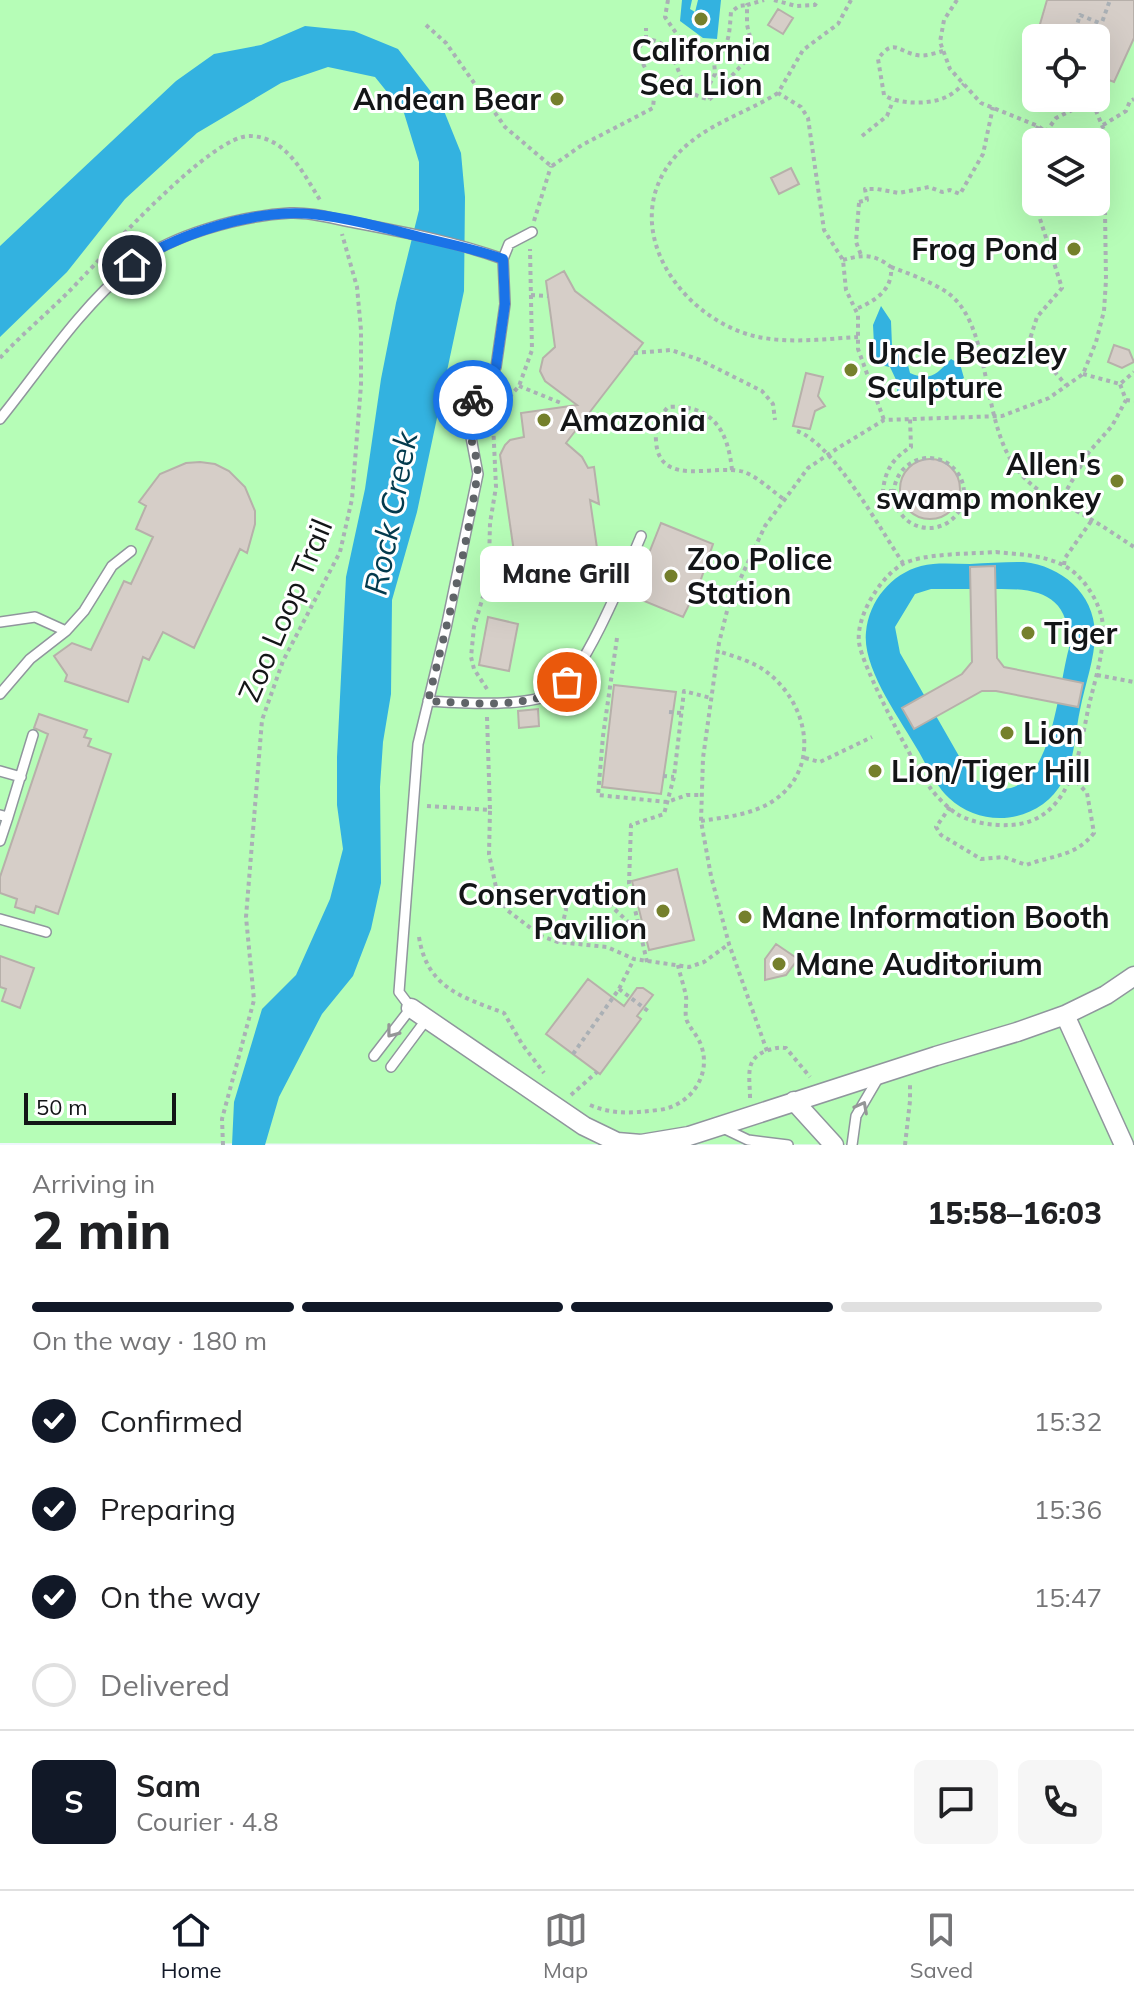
<!DOCTYPE html>
<html lang="en">
<head>
<meta charset="utf-8">
<style>
	body { margin:0; font-family:Mulish,sans-serif; background:#f6f6f6; color:#202124; height:100vh; display:flex; flex-direction:column; font-size:30px; white-space:nowrap }
	* { box-sizing:border-box; margin:0 }
	p { font-size:26px; color:#757577 }
	.icon { flex:none; width:44px; height:44px; fill:none; stroke:currentColor; stroke-width:2; stroke-linecap:round; stroke-linejoin:round }
	.map { position:relative; height:1145px; overflow:hidden }
	.details { display:flex; flex-direction:column; background:#fff; flex:1 }
	.details>* { flex:none }
	.tools { position:absolute; left:1022px; top:24px; display:grid; gap:16px }
	.tools a { display:grid; place-items:center; width:88px; height:88px; border-radius:12px; background:#fff; box-shadow:0 8px 32px #0002; font-size:40px }
	.scale { position:absolute; left:24px; bottom:20px; width:152px; box-sizing:border-box; padding-left:8px; border:4px solid #131517; border-top:0; font-size:22px; line-height:28px; white-space:nowrap; color:#131517; -webkit-text-stroke:6px #fff; paint-order:stroke }
	.pin { position:absolute; display:grid; place-items:center; width:68px; height:68px; color:#fff; margin:-34px; border:4px solid #fff; border-radius:50%; box-shadow:0 2px 8px #0007 }
	.courier { position:absolute; display:grid; place-items:center; width:80px; height:80px; margin:-40px; border:6px solid #1a73e8; border-radius:50%; background:#fff; color:#222; box-shadow:0 2px 10px #0007 }
	.bubble { position:absolute; height:56px; border-radius:12px; background:#fff; box-shadow:0 8px 32px #0002; font-size:26px; font-weight:800; line-height:56px; text-align:center }
	.head em { font-style:normal; font-weight:800 }
	.head div { display:flex; flex-direction:column-reverse }
	.head { display:flex; align-items:center; justify-content:space-between; height:136px; padding:0 32px }
	h1 { font-size:52px; font-weight:800; line-height:60px }
	.bar { display:grid; grid-template-columns:repeat(4,1fr); gap:12px 8px; align-content:center; height:96px; padding:0 32px }
	.bar i { height:10px; border-radius:6px; background:#e0e0e0 }
	.bar .active { background:#111827 }
	.bar p { grid-column:span 4 }
	.line { display:flex; align-items:center; gap:20px; padding:0 32px; border-top:2px solid #e0e0e0 }
	.line div { flex:1 }
	.round { display:grid; place-items:center; flex:none; width:84px; height:84px; border-radius:12px; background:#f6f6f6 }
	ol { padding:0 32px; list-style:none }
	li { display:flex; align-items:center; gap:24px; height:88px }
	li p { margin-inline-start:auto }
	li .icon { padding:8px; border-radius:50%; background:#111827; color:#fff; stroke-width:4 }
	li:last-child { color:#757577 }
	li i { width:44px; height:44px; border:4px solid #e0e0e0; border-radius:50% }
	.dock { display:flex; justify-content:space-around; align-items:center; height:112px; border-top:2px solid #e0e0e0; background:#fff; font-size:22px; color:#757577 }
	.dock a { display:grid; justify-items:center; gap:4px }
	.dock .active { color:#111827 }
	.map>svg:first-child { display:block }
	.green { fill:#b6fdb7; fill-rule:evenodd }
	.water { fill:#33b2e0; fill-rule:evenodd }
	.building { fill:#d6cec8; stroke:#b7b0aa; stroke-width:2 }
	.lines { fill:none; stroke-linecap:round; stroke-linejoin:round }
	.lane-casing { stroke:#90969d; stroke-width:12 }
	.street-casing { stroke:#90969d; stroke-width:21 }
	.path { stroke:#aab0b5; stroke-width:4; stroke-dasharray:4 4; stroke-linecap:butt }
	.lane { stroke:#fff; stroke-width:9 }
	.street { stroke:#fff; stroke-width:18 }
	.oneway { stroke:#959697 }
	.done { stroke:#606468; stroke-width:8; stroke-dasharray:0 14.4 }
	.route { stroke:#1a73e8; stroke-width:10 }
	.poi-dot { fill:#75802c; stroke:#fff; stroke-width:3 }
	.labels { text-anchor:middle; dominant-baseline:central; stroke-width:6; stroke-linejoin:round; paint-order:stroke }
	.poi-label { font-size:30px; font-weight:bold; fill:#131517; stroke:#fff; text-anchor:start }
	.street-label { font-size:30px; fill:#131517; stroke:#fff }
	.water-label { font-size:32px; font-style:italic; fill:#033a4d; stroke:#fff }
</style>
</head>
<body>
<div class="map">
<svg width="1134" height="1145" viewBox="0 0 1134 1145">
	<rect width="100%" height="100%" fill="#eff6fd"/>
	<!-- green -->
	<path class="green" d="M0 0H1134V1145L0 1143ZM1036 38H1096V98H1036ZM1036 142H1096V202H1036Z"/>
	<!-- water -->
	<path class="water" d="M682 0H692L690 9 695 12 698 0H721L717 39 703 38 680 21Z
		M305 26 354 31 398 49 442 106 461 153 465 197 464 291 417 512 392 600 391 694 383 742 380 787 381 883 371 929 353 976 322 1014 279 1097 265 1145H232L234 1102 262 1009 296 975 330 899 343 849 337 805V757L346 577 365 489 381 379 396 303 419 210V162L404 113 375 77 328 67 281 83 197 133 125 199 67 272 0 337V246L176 81 214 54 261 45Z
		M881 306 891 321 892 346 905 353 910 373C930 382 937 374 951 359L960 364 964 378C943 390 921 399 897 392L898 384 890 367 875 364 873 325Z
		M1024 562C1061 566 1094 593 1095 633 1095 659 1085 684 1080 710 1075 733 1075 760 1063 781 1040 823 983 830 949 798 936 786 928 768 919 752 901 720 862 669 866 632 869 601 891 574 921 566 937 562 954 564 970 564 988 563 1006 562 1024 562ZM931 589C952 589 973 589 994 589 1040 588 1070 595 1069 648 1056 694 1050 829 971 777L900 653 895 627 915 594Z"/>
	<!-- building -->
	<path class="building" d="M1047 0H1134V38L1114 82 1096 75V38H1036Z
		M778 9 793 18 783 34 768 25Z
		M791 168 799 184 779 194 771 178Z
		M564 271 575 291 643 343 566 443 582 457 588 468 594 467 599 504 590 500 597 548 587 560 588 567 544 573 523 569 515 559 500 455 505 445 510 440 524 437 521 413 577 405 545 381 540 371 543 358 555 347 546 281Z
		M1114 345 1129 350 1134 362 1122 368 1108 362Z
		M806 373 823 377 818 396 825 406 815 411 810 429 793 426Z
		M900 489a30 30 0 1 1 60 0a30 30 0 1 1-60 0Z
		M200 462 215 464 229 471 245 487 255 511V524L247 553 240 549 194 648 163 632 149 660 143 657 128 702 65 681 67 675 54 656 72 643 91 650 124 581 131 584 153 537 136 529 146 506 139 502 160 474 186 463Z
		M661 523 713 544 700 582 683 617 632 596Z
		M995 566 997 658 1004 667 1083 683 1078 707 996 691H982L914 729 902 708 962 674 972 662 970 567Z
		M488 617 518 624 509 671 479 665Z
		M614 685 676 692 661 794 602 787Z
		M538 709 539 726 519 728 518 711Z
		M39 714 87 730 84 737 91 739 88 746 111 754 58 914 36 906 34 913 15 907 17 899 0 893V877L48 734 34 728Z
		M677 869 694 940 649 950 632 881Z
		M776 944 798 959 786 975 765 980V959Z
		M0 956 34 968 20 1008 2 1001 6 989 0 987Z
		M588 979 624 1006 637 988H643L653 995 637 1016 641 1019 600 1074 546 1034Z"/>
	<g class="lines">
		<defs>
			<path id="lane" d="M503 259 509 244 532 232
				M0 419C41 368 79 309 130 267 170 235 239 216 290 213 312 212 334 219 356 223 404 232 456 242 503 259L505 304 496 367 466 411 478 474 446 628 418 744 399 992 411 1008 374 1056
				M0 622 35 617 66 631
				M0 694 30 659 66 631 84 611 112 566 131 551
				M428 701C461 703 528 708 556 692 584 675 627 569 641 536
				M0 771 21 777
				M0 815 8 817 0 841
				M8 817 33 735
				M0 919 46 932
				M391 1067 426 1020
				M723 1128 748 1140 788 1145
				M852 1145 856 1116 880 1075"/>
			<path id="street" d="M411 1008 584 1126 617 1142 641 1144 689 1136 936 1056 1017 1032 1065 1015 1106 995 1134 976
				M1065 1015 1124 1145
				M794 1101 834 1145"/>
		</defs>
		<!-- lane casing -->
		<use href="#lane" class="lane-casing"/>
		<!-- street casing -->
		<use href="#street" class="street-casing"/>
		<!-- path -->
		<path class="path" d="M668 0 665 17 692 56 702 62C730 56 729 36 731 12L739 6 747 5
			M774 0 796 6 815 5 818 0
			M851 0 838 24 803 50 778 93 801 107 808 118 824 230 843 260 846 290 858 315V349L884 420
			M957 0 944 20 940 42 950 69 981 103 1038 126 1060 142
			M426 25 446 43 505 127 551 166
			M1097 36 1110 0
			M1073 38 1080 15 1102 24
			M646 39V28
			M943 51C935 53 925 57 917 55 898 52 894 37 878 59L884 95C899 105 932 105 948 96 954 93 959 88 964 84
			M778 93C743 115 702 125 674 158 617 226 679 317 754 336 787 344 824 339 858 337
			M710 99 707 89 715 74 714 60
			M1094 106 1107 68 1096 64
			M1103 125 1126 111 1130 101 1134 99
			M1038 126 1028 155 1034 200 1062 288 1037 317 1029 342 1066 385
			M1046 132 1056 118 1086 103 1094 106 1106 135 1104 141 1096 148
			M862 136 887 116 893 101
			M552 166 582 145 653 108 655 86 636 51 646 39C687 42 668 95 710 99L754 52 747 25V5L764 0
			M859 202 867 200 865 189H877L899 193 929 187 942 192 950 190 960 194 983 154 993 107
			M859 203 856 242 861 255
			M534 221 551 166
			M843 260C864 254 874 254 891 267 893 290 875 301 856 309
			M891 267C910 274 932 282 948 293 994 327 979 425 1020 473 1040 497 1067 504 1092 520 1106 528 1120 538 1134 547
			M531 295 548 296
			M634 353 671 350 700 360 762 391 773 404 775 420
			M0 358C25 331 54 308 79 281 107 252 213 133 251 136 287 138 303 173 320 200
			M1083 374 1120 384 1134 372
			M519 386 561 403
			M1126 400 1134 401
			M797 431C834 444 881 531 903 563
			M894 493a35 35 0 1 1 70 0a35 35 0 1 1-70 0Z
			M732 470C728 430 712 404 668 407 659 417 655 427 656 441 659 489 715 463 744 472 758 477 772 491 785 500
			M893 491H883C885 470 893 458 911 447L910 419
			M1059 503 1089 452 1112 426 1126 400 1120 384
			M996 552C1023 555 1055 555 1076 574 1090 587 1102 608 1103 627 1104 653 1095 680 1089 705 1079 752 1072 822 1010 825 994 826 972 823 957 814 949 809 937 797 931 789 916 769 861 665 859 642 856 617 879 579 901 565 920 553 972 554 996 552Z
			M1064 565 1065 558 1092 520
			M617 638 603 736 598 795 667 802 687 795H701
			M1097 675 1134 682
			M487 689 474 669 471 657 474 627 485 590 489 563 490 523 496 487 493 422 498 410 519 386 532 350 530 249
			M669 712 681 713
			M487 717 490 810
			M805 758 820 762 872 737
			M663 776 674 777
			M427 806 490 810 489 854 497 892 507 910 541 936 558 942 607 947 634 959 689 967 704 962 729 944
			M950 807 936 827 941 835 981 859 1004 857 1026 865C1053 855 1075 857 1094 833L1087 793 1072 777
			M701 821C725 817 752 815 773 801 823 768 808 701 764 670 751 661 733 656 718 651
			M609 904 639 932
			M419 937C427 988 462 997 504 1013L522 1044 544 1073
			M558 942 566 910 563 888
			M647 962 629 883 631 825 664 814 674 777 684 691 711 698
			M619 989 648 1011
			M767 1051 729 944 711 876 701 821 703 758 719 643 729 603 765 526 808 468 838 448 884 420 1002 416 1049 398 1083 374 1096 342 1104 311 1106 280 1105 211 1096 186
			M573 1054 619 989 634 959
			M571 1095 597 1072
			M750 1098C750 1077 744 1059 766 1051 774 1048 779 1047 786 1048L810 1077
			M590 1105C614 1115 633 1113 658 1110 688 1107 711 1078 702 1048 699 1037 691 1030 687 1021 684 1013 687 1004 686 996 684 986 680 975 678 965
			M223 1145 222 1119 254 1000 246 917 262 720 283 661 340 552 352 499 361 385V330L357 287 342 234
			M905 1145 910 1101V1084"/>
		<!-- lane -->
		<use href="#lane" class="lane"/>
		<!-- street -->
		<use href="#street" class="street"/>
	</g>
	<!-- one-way arrows -->
	<defs><path id="oneway-chevron" d="M-2-3.5L2.5 0L-2 3.5" fill="none" stroke-width="1.6" stroke-linecap="round" stroke-linejoin="round" transform="scale(2)"/></defs>
	<g class="oneway">
		<use href="#oneway-chevron" transform="translate(392 1032) rotate(128)"/>
		<use href="#oneway-chevron" transform="translate(862 1107) rotate(-62)"/>
	</g>
	<g class="lines">
		<!-- done -->
		<path class="done" d="M473 400C458 425 481 450 477 477 466 553 446 628 428 701 466 703 540 711 567 682"/>
		<!-- route -->
		<path class="route" d="M132 265C178 233 256 209 312 214 348 218 385 228 420 237 448 244 476 249 503 259L505 304 496 367 473 400"/>
	</g>
	<!-- markers -->
	<g class="poi-dot">
		<circle cx="701" cy="19" r="8"/>
		<circle cx="557" cy="99" r="8"/>
		<circle cx="1074" cy="249" r="8"/>
		<circle cx="851" cy="370" r="8"/>
		<circle cx="544" cy="420" r="8"/>
		<circle cx="1117" cy="481" r="8"/>
		<circle cx="671" cy="576" r="8"/>
		<circle cx="1028" cy="633" r="8"/>
		<circle cx="1007" cy="733" r="8"/>
		<circle cx="875" cy="771" r="8"/>
		<circle cx="663" cy="911" r="8"/>
		<circle cx="745" cy="917" r="8"/>
		<circle cx="779" cy="964" r="8"/>
	</g>
	<g class="labels">
		<!-- poi labels -->
		<g class="poi-label">
			<text x="701" y="50" text-anchor="middle">California<tspan x="701" dy="34">Sea Lion</tspan></text>
			<text x="541" y="99" text-anchor="end">Andean Bear</text>
			<text x="1058" y="249" text-anchor="end">Frog Pond</text>
			<text x="867" y="353">Uncle Beazley<tspan x="867" dy="34">Sculpture</tspan></text>
			<text x="560" y="420">Amazonia</text>
			<text x="1101" y="464" text-anchor="end">Allen's<tspan x="1101" dy="34">swamp monkey</tspan></text>
			<text x="687" y="559">Zoo Police<tspan x="687" dy="34">Station</tspan></text>
			<text x="1044" y="633">Tiger</text>
			<text x="1023" y="733">Lion</text>
			<text x="891" y="771">Lion/Tiger Hill</text>
			<text x="647" y="894" text-anchor="end">Conservation<tspan x="647" dy="34">Pavilion</tspan></text>
			<text x="761" y="917">Mane Information Booth</text>
			<text x="795" y="964">Mane Auditorium</text>
		</g>
		<!-- street labels -->
		<g class="street-label">
			<text transform="translate(285 610) rotate(-67)">Zoo Loop Trail</text>
		</g>
		<!-- water labels -->
		<g class="water-label">
			<text transform="translate(390 513) rotate(-79)">Rock Creek</text>
		</g>
	</g>
</svg>
<div class="tools">
<a><svg class="icon" aria-label="locate" viewBox="0 0 24 24"><circle cx="12" cy="12" r="6"/><path d="M12 2v4M12 18v4M2 12h4M18 12h4"/></svg></a>
<a><svg class="icon" aria-label="layers" viewBox="0 0 24 24"><path d="M12 4l9 5-9 5-9-5zM3 14l9 5 9-5"/></svg></a>
</div>
<div class="scale">50 m</div>
<div class="pin" style="left:567px;top:682px;background:#ea580c"><svg class="icon" aria-label="bag" viewBox="0 0 24 24"><path d="M5 8h14l-1 12H6zM9 8a3 3 0 0 1 6 0"/></svg></div>
<div class="pin" style="left:132px;top:265px;background:#1f2937"><svg class="icon" aria-label="home" viewBox="0 0 24 24"><path d="M3 11l9-7 9 7M6 9v11h12V9"/></svg></div>
<div class="courier" style="left:473px;top:400px"><svg class="icon" aria-label="bike" viewBox="0 0 24 24"><circle cx="6" cy="16" r="4"/><circle cx="18" cy="16" r="4"/><path d="M6 16l4-8h5l3 8M10 8l3 8H6M13 5h3"/></svg></div>
<div class="bubble" style="left:480px;top:546px;width:172px">Mane Grill</div>
</div>
<section class="details">
<div class="head"><div><h1>2 min</h1><p>Arriving in</p></div><em>15:58–16:03</em></div>
<div class="bar"><i class="active"></i><i class="active"></i><i class="active"></i><i></i><p>On the way · 180 m</p></div>
<ol>
<li><svg class="icon" aria-label="check" viewBox="0 0 24 24"><path d="M5 12l5 5 9-10"/></svg>Confirmed<p>15:32</p></li>
<li><svg class="icon" aria-label="check" viewBox="0 0 24 24"><path d="M5 12l5 5 9-10"/></svg>Preparing<p>15:36</p></li>
<li><svg class="icon" aria-label="check" viewBox="0 0 24 24"><path d="M5 12l5 5 9-10"/></svg>On the way<p>15:47</p></li>
<li><i></i>Delivered</li>
</ol>
<div class="line" style="height:144px"><b class="round" style="background:#111827;color:#fff">S</b><div><b>Sam</b><p>Courier · 4.8</p></div><a class="round"><svg class="icon" aria-label="chat" viewBox="0 0 24 24"><path d="M4 5h16v11H9l-5 4z"/></svg></a><a class="round"><svg class="icon" aria-label="phone" viewBox="0 0 24 24"><path d="M5 4h4l2 5-3 2q2 4 5 5l2-3 5 2v4C11 20 4 13 5 4z"/></svg></a></div>
</section>
<nav class="dock">
<a class="active"><svg class="icon" aria-label="home" viewBox="0 0 24 24"><path d="M3 11l9-7 9 7M6 9v11h12V9"/></svg>Home</a>
<a><svg class="icon" aria-label="map" viewBox="0 0 24 24"><path d="M3 6l6-2 6 2 6-2v14l-6 2-6-2-6 2zM9 4v14M15 6v14"/></svg>Map</a>
<a><svg class="icon" aria-label="saved" viewBox="0 0 24 24"><path d="M7 4h10v16l-5-4-5 4z"/></svg>Saved</a>
</nav>
</body>
</html>
